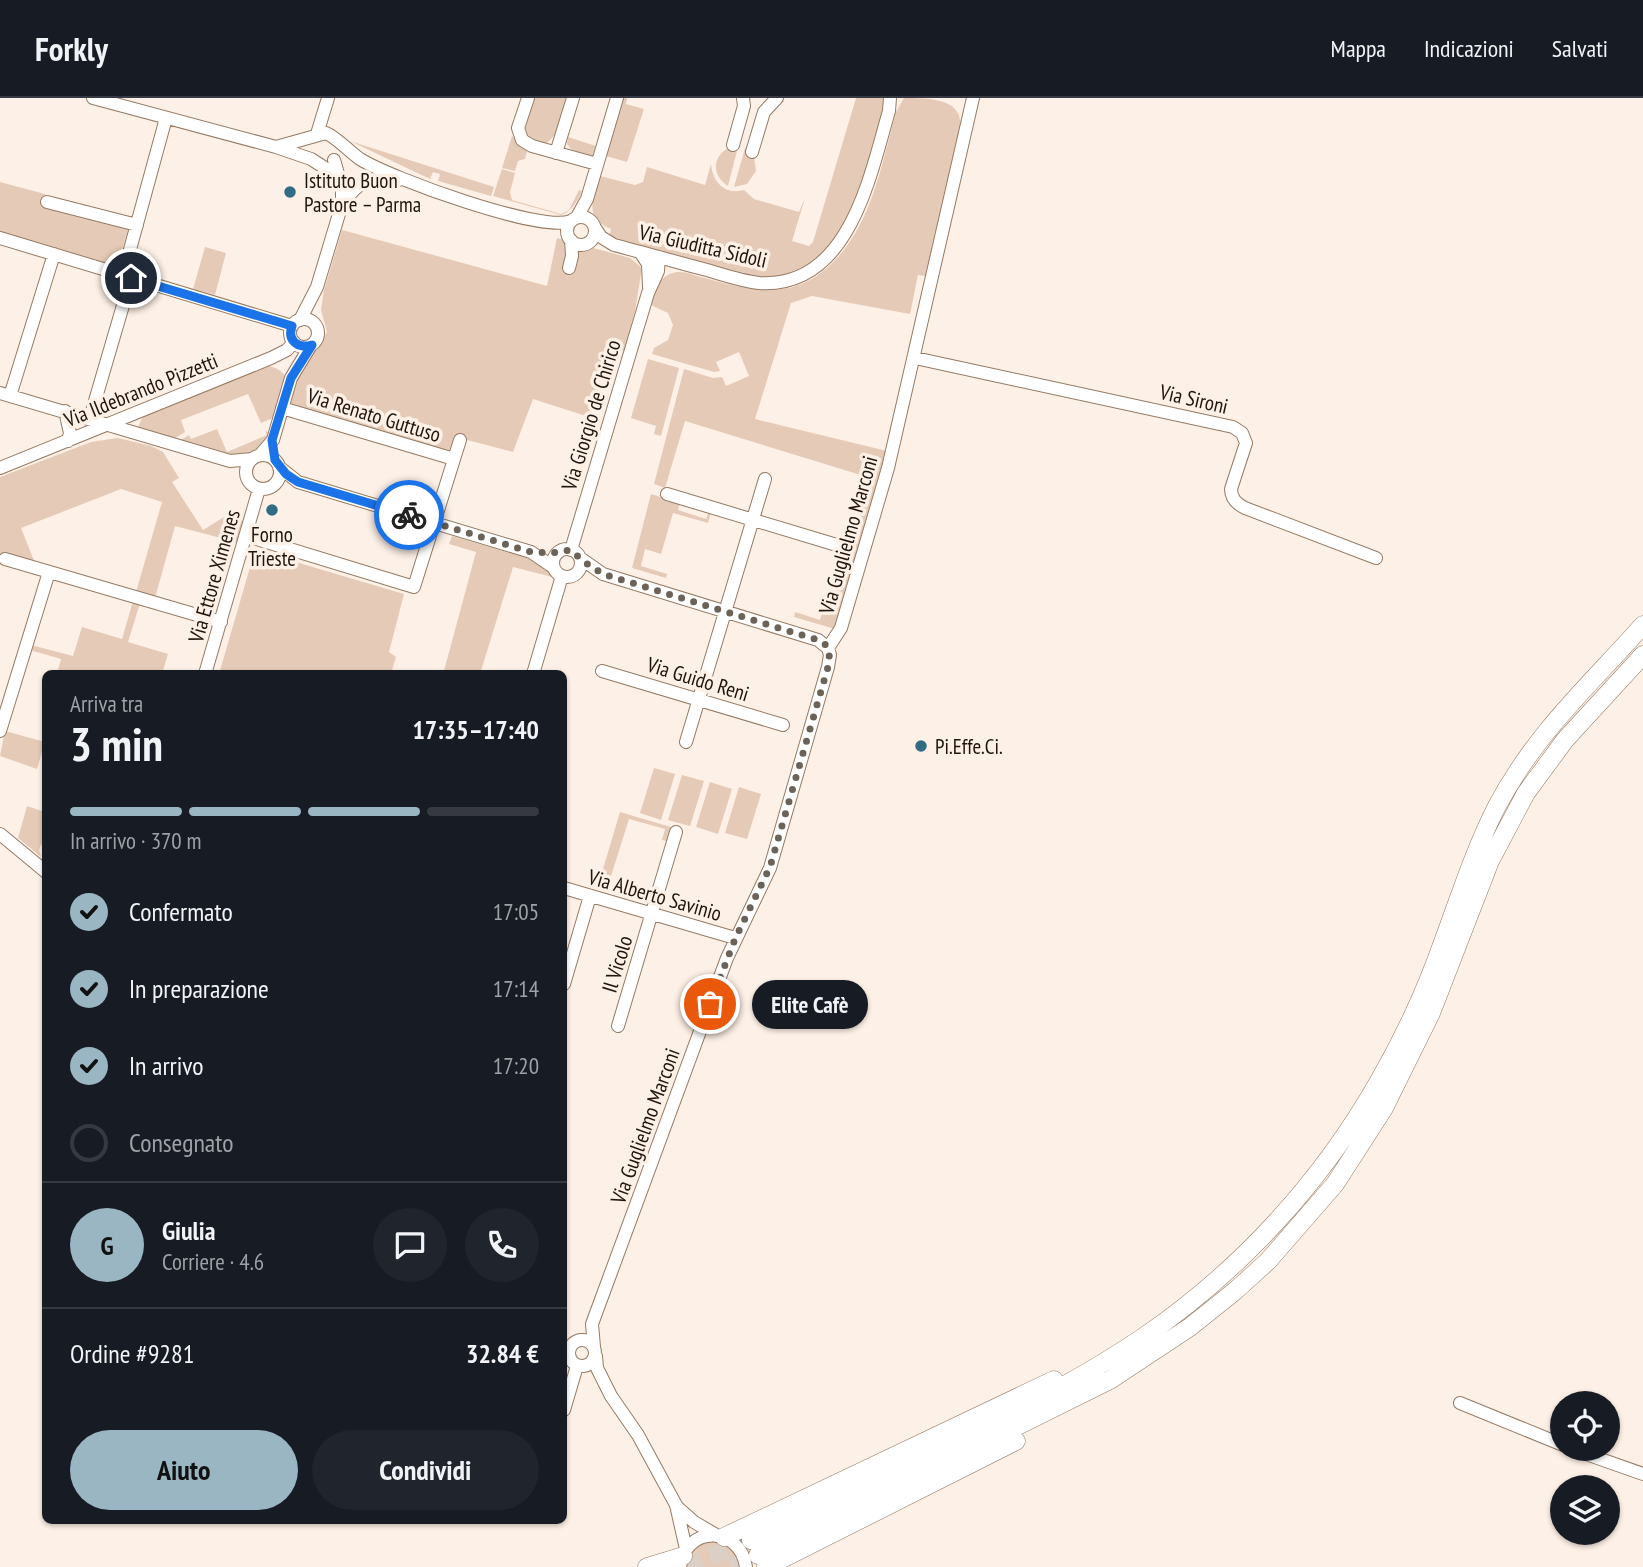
<!DOCTYPE html>
<html lang="it">
<head>
<meta charset="utf-8">
<style>
	body { margin:0; font-family:"PT Sans Narrow",sans-serif; background:#20242c; color:#f1f3f6; height:100vh; display:flex; flex-direction:column; font-size:26px; white-space:nowrap }
	* { box-sizing:border-box; margin:0 }
	p { font-size:23px; color:#9ea1a6 }
	.icon { flex:none; width:38px; height:38px; fill:none; stroke:currentColor; stroke-width:2; stroke-linecap:round; stroke-linejoin:round }
	.map { position:relative; flex:1; overflow:hidden }
	.panel { position:absolute; left:42px; top:572px; width:525px; height:854px; display:flex; flex-direction:column; background:#171b24; border-radius:10px; box-shadow:0 2px 5px #0004 }
	.panel>* { flex:none }
	.buttons { position:absolute; left:1550px; top:1293px; display:grid; gap:14px }
	.buttons a { display:grid; place-items:center; width:70px; height:70px; border-radius:50%; background:#171b24; box-shadow:0 2px 5px #0004; font-size:35px }
	.pin { position:absolute; display:grid; place-items:center; width:60px; height:60px; color:#fff; margin:-30px; border:4px solid #fff; border-radius:50%; box-shadow:0 2px 7px #0007 }
	.courier { position:absolute; display:grid; place-items:center; width:70px; height:70px; margin:-35px; border:5px solid #1a73e8; border-radius:50%; background:#fff; color:#222; box-shadow:0 2px 9px #0007 }
	.bubble { position:absolute; height:49px; border-radius:24px; background:#171b24; box-shadow:0 2px 5px #0004; font-size:23px; font-weight:600; line-height:49px; text-align:center }
	.headline em { font-style:normal; font-weight:600 }
	.headline div { display:flex; flex-direction:column-reverse }
	.headline { display:flex; align-items:center; justify-content:space-between; height:119px; padding:0 28px }
	h1 { font-size:46px; font-weight:600; line-height:52px }
	.bar { display:grid; grid-template-columns:repeat(4,1fr); gap:10px 7px; align-content:center; height:84px; padding:0 28px }
	.bar i { height:9px; border-radius:5px; background:#363941 }
	.bar .active { background:#9bb6c3 }
	.bar p { grid-column:span 4 }
	.line { display:flex; align-items:center; gap:18px; padding:0 28px; border-top:2px solid #363941 }
	.line div { flex:1 }
	.round { display:grid; place-items:center; flex:none; width:74px; height:74px; border-radius:37px; background:#20242c }
	ol { padding:0 28px; list-style:none }
	li { display:flex; align-items:center; gap:21px; height:77px }
	li p { margin-inline-start:auto }
	li .icon { padding:7px; border-radius:50%; background:#9bb6c3; color:#111; stroke-width:4 }
	li:last-child { color:#9ea1a6 }
	li i { width:38px; height:38px; border:4px solid #363941; border-radius:50% }
	.primary-button { display:flex; gap:14px; margin-top:auto; padding:14px 28px }
	.primary-button a { flex:1; height:80px; border-radius:42px; background:#9bb6c3; color:#111; font-size:28px; font-weight:600; line-height:80px; text-align:center }
	.primary-button a+a { background:#20242c; color:#f1f3f6 }
	header { display:flex; align-items:center; gap:42px; box-sizing:border-box; height:98px; padding:0 35px; background:#171b24; border-bottom:2px solid #363941 }
	header strong { font-size:33px }
	nav { display:flex; gap:38px; margin-inline-start:auto; font-size:24px }
	.map>svg:first-child { display:block }
	.green { fill:#e5cbb7 }
	.lines { fill:none; stroke-linecap:round; stroke-linejoin:round }
	.highway-tunnel { stroke:#dccfc5; stroke-width:18; stroke-dasharray:18 9; stroke-linecap:butt }
	.minor-casing { stroke:#967a62; stroke-width:14 }
	.highway-casing { stroke:#967a62; stroke-width:19 }
	.minor { stroke:#fff; stroke-width:12 }
	.highway { stroke:#fff; stroke-width:18 }
	.done { stroke:#6d6258; stroke-width:7; stroke-dasharray:0 12.6 }
	.route { stroke:#1a73e8; stroke-width:9 }
	.poi-dot { fill:#326c84; stroke:#fdf0e6; stroke-width:2.5 }
	.labels { text-anchor:middle; dominant-baseline:central; stroke-width:7; stroke-linejoin:round; paint-order:stroke }
	.poi-label { font-size:21px; fill:#20150c; stroke:#fdf0e6; text-anchor:start }
	.street-label { font-size:21px; fill:#20150c; stroke:#fdf0e6 }
</style>
</head>
<body>
<header>
<strong>Forkly</strong>
<nav><a>Mappa</a><a>Indicazioni</a><a>Salvati</a></nav>
</header>
<div class="map">
<svg width="1643" height="1469" viewBox="0 0 1643 1469">
	<rect width="100%" height="100%" fill="#fdf0e6"/>
	<!-- green -->
	<path class="green" d="M532 0H566L555 37 547 45 530 42 524 36V27Z
		M623 0H627L626 6 644 11 627 64 606 58Z
		M856 0H887L856 106 834 143 813 164 787 177 758 180 609 140 611 131C583 120 593 100 600 78L635 87 643 84 647 69 705 87 711 66C713 85 725 97 744 92L754 101 799 114 805 100 792 143 809 148 813 144Z
		M904 0C929 0 964 0 960 30L930 179 918 177 910 216 812 198 791 205 755 321 887 353 835 531 794 519 795 514 820 522 864 378 685 323 665 390 654 386 684 271 713 280 722 279 726 288 749 278 739 254 716 264 720 273 714 274 652 256 654 250 668 242 673 227 668 215 651 207C655 195 657 181 670 176 680 171 691 176 701 179 758 194 800 206 843 153 874 114 883 61 896 14Z
		M512 38 527 53 525 61 518 63 515 73 502 70Z
		M568 39 596 48 592 58 572 52 567 46Z
		M350 43 494 89 491 98 438 83 440 76 433 74 430 81Z
		M730 49H738L728 88C711 77 712 58 730 49Z
		M745 50 754 59 756 73 747 86 734 89Z
		M502 71 515 75 510 94 512 102 561 116 569 112 579 92 582 93C579 102 571 114 561 117L493 98Z
		M0 84 45 96 42 105 129 129 116 171 0 137Z
		M342 132 547 188 557 140 630 160 642 170 635 213 624 253 610 248 589 319 533 301 513 354 456 339 451 356 289 307 298 278 327 234 321 212 324 192Z
		M205 149 226 155 215 197 193 191Z
		M648 261 679 270 661 338 654 336 656 328 631 320Z
		M264 267C275 269 282 271 287 282L273 320 261 325 248 296 181 322 185 334 175 340 138 329 144 316Z
		M217 331 227 354 267 337 265 333 270 335 261 352 254 353 246 360 181 342 189 337 191 341Z
		M118 340 151 348 163 354 179 380 172 384 203 432 224 419 226 421 232 417 246 425 240 445 175 428 155 500 136 494 162 404 121 391 21 430 35 465 0 455V379L91 344Z
		M651 396 680 405 678 412 706 421 709 413 711 414 708 425 673 415 661 456 645 451 641 468 667 476 666 480 632 470Z
		M452 438 547 466 552 479 513 469 480 576H455L444 573 476 454 449 446Z
		M255 452 404 496 389 554 396 559 391 576H219Z
		M133 503 140 505 128 544 168 556 162 576H57L61 561 30 552 31 547 73 558 82 529 122 541Z
		M5 633 45 644 37 671 0 658Z
		M654 670 675 676 661 722 640 715Z
		M682 677 704 683 690 728 668 722Z
		M710 684 732 691 718 736 696 729Z
		M739 689 761 696 747 741 725 735Z
		M27 708 45 714V745L41 747 39 752 41 759 18 740Z
		M620 714 674 730 670 744 662 742 665 731 629 721 606 794 597 791Z
		M713 1443C730 1447 735 1453 741 1469H685C688 1455 698 1444 713 1443Z"/>
	<g class="lines">
		<!-- highway-tunnel -->
		<path class="highway-tunnel" d="M685 1469 751 1442
			M731 1469 758 1457"/>
		<defs>
			<path id="minor" d="M93 0 276 49 311 61 339 79
				M528 0 518 30 522 42 532 48 597 66
				M317 36 328 0
				M733 47 744 8 743 0
				M276 49 326 35C336 39 350 54 360 61 390 80 541 135 571 123
				M752 54 764 14 777 0
				M556 55 573 0
				M47 104 137 127
				M343 105C360 82 369 78 399 82
				M577 119 587 101 617 0
				M567 133a14 14 0 1 1 28 0a14 14 0 1 1-28 0Z
				M595 130 601 139 614 147C645 155 676 164 707 172 724 177 742 183 759 185 849 191 870 78 889 13L890 0
				M0 140 292 228
				M640 154 648 166 649 189
				M569 170 572 158 571 142
				M123 177 166 20
				M290 235a14 14 0 1 1 28 0a14 14 0 1 1-28 0Z
				M300 222 317 189 342 106V89L334 62
				M915 260 1233 329 1242 335 1246 345 1231 391C1231 401 1237 406 1245 410L1376 460
				M0 295 230 363 252 361
				M10 298 54 156
				M282 310 454 361
				M65 313 70 335 68 343
				M90 320 131 180
				M246 374a17 17 0 1 1 34 0a17 17 0 1 1-34 0Z
				M260 357 273 342 291 280 311 247
				M279 369 298 384 531 454 553 469
				M0 370 271 260 287 252 294 244
				M667 396 840 448
				M247 438 414 489 460 342
				M553 465a14 14 0 1 1 28 0a14 14 0 1 1-28 0Z
				M571 452 648 195 658 173 659 159
				M580 460 603 476 818 542 828 550
				M5 461 221 524
				M602 573 783 627
				M205 576 259 391
				M533 576 562 478
				M0 633 49 474
				M686 644 765 381
				M0 736 46 774
				M564 790 735 840
				M564 886 590 798
				M618 928 676 734
				M569 1255a13 13 0 1 1 26 0a13 13 0 1 1-26 0Z
				M594 1249 592 1226 727 860 770 770 828 569 830 557 828 550 841 530 888 370 973 0
				M596 1258 597 1270 611 1298 638 1337 676 1407 686 1451
				M1460 1305 1563 1347
				M564 1312 577 1268
				M1572 1351 1643 1376
				M676 1408 694 1424 718 1438
				M680 1469C685 1427 740 1427 746 1469"/>
			<path id="highway" d="M724 1439 1054 1282
				M751 1442C814 1414 876 1383 937 1353 1007 1318 1077 1284 1142 1240 1239 1174 1321 1085 1379 983 1405 938 1426 892 1443 844 1460 798 1475 751 1497 708 1537 633 1589 588 1643 527
				M758 1457 1110 1282 1190 1229 1235 1193 1268 1163 1335 1086 1384 1010 1431 915 1490 763 1526 695 1565 642 1643 557
				M647 1469 683 1458
				M766 1469 1016 1343"/>
		</defs>
		<!-- minor casing -->
		<use href="#minor" class="minor-casing"/>
		<!-- highway casing -->
		<use href="#highway" class="highway-casing"/>
		<!-- minor -->
		<use href="#minor" class="minor"/>
		<!-- highway -->
		<use href="#highway" class="highway"/>
	</g>
	<g class="lines">
		<!-- done -->
		<path class="done" d="M409 417 531 454 551 455 570 452 586 465 603 476 818 542C831 547 830 557 828 569L770 769 735 841 710 906"/>
		<!-- route -->
		<path class="route" d="M131 180 292 228C287 242 297 251 312 247L291 280 272 342 275 362 286 376 298 384 409 417"/>
	</g>
	<!-- markers -->
	<g class="poi-dot">
		<circle cx="290" cy="94" r="7"/>
		<circle cx="272" cy="412" r="7"/>
		<circle cx="921" cy="648" r="7"/>
	</g>
	<g class="labels">
		<!-- poi labels -->
		<g class="poi-label">
			<text x="304" y="82">Istituto Buon<tspan x="304" dy="24">Pastore – Parma</tspan></text>
			<text x="272" y="436" text-anchor="middle">Forno<tspan x="272" dy="24">Trieste</tspan></text>
			<text x="935" y="648">Pi.Effe.Ci.</text>
		</g>
		<!-- street labels -->
		<g class="street-label">
			<text transform="translate(703 148) rotate(13)">Via Giuditta Sidoli</text>
			<text transform="translate(141 292) rotate(-22)">Via Ildebrando Pizzetti</text>
			<text transform="translate(1194 301) rotate(13)">Via Sironi</text>
			<text transform="translate(374 317) rotate(17)">Via Renato Guttuso</text>
			<text transform="translate(591 317) rotate(-73)">Via Giorgio de Chirico</text>
			<text transform="translate(848 437) rotate(-74)">Via Guglielmo Marconi</text>
			<text transform="translate(214 478) rotate(-74)">Via Ettore Ximenes</text>
			<text transform="translate(698 581) rotate(17)">Via Guido Reni</text>
			<text transform="translate(655 797) rotate(16)">Via Alberto Savinio</text>
			<text transform="translate(617 866) rotate(-73)">Il Vicolo</text>
			<text transform="translate(645 1028) rotate(-70)">Via Guglielmo Marconi</text>
		</g>
	</g>
</svg>
<div class="buttons">
<a><svg class="icon" aria-label="locate" viewBox="0 0 24 24"><circle cx="12" cy="12" r="6"/><path d="M12 2v4M12 18v4M2 12h4M18 12h4"/></svg></a>
<a><svg class="icon" aria-label="layers" viewBox="0 0 24 24"><path d="M12 4l9 5-9 5-9-5zM3 14l9 5 9-5"/></svg></a>
</div>
<div class="pin" style="left:710px;top:906px;background:#ea580c"><svg class="icon" aria-label="bag" viewBox="0 0 24 24"><path d="M5 8h14l-1 12H6zM9 8a3 3 0 0 1 6 0"/></svg></div>
<div class="pin" style="left:131px;top:180px;background:#1f2937"><svg class="icon" aria-label="home" viewBox="0 0 24 24"><path d="M3 11l9-7 9 7M6 9v11h12V9"/></svg></div>
<div class="courier" style="left:409px;top:417px"><svg class="icon" aria-label="bike" viewBox="0 0 24 24"><circle cx="6" cy="16" r="4"/><circle cx="18" cy="16" r="4"/><path d="M6 16l4-8h5l3 8M10 8l3 8H6M13 5h3"/></svg></div>
<div class="bubble" style="left:752px;top:882px;width:116px">Elite Cafè</div>
<section class="panel">
<div class="headline"><div><h1>3 min</h1><p>Arriva tra</p></div><em>17:35–17:40</em></div>
<div class="bar"><i class="active"></i><i class="active"></i><i class="active"></i><i></i><p>In arrivo · 370 m</p></div>
<ol>
<li><svg class="icon" aria-label="check" viewBox="0 0 24 24"><path d="M5 12l5 5 9-10"/></svg>Confermato<p>17:05</p></li>
<li><svg class="icon" aria-label="check" viewBox="0 0 24 24"><path d="M5 12l5 5 9-10"/></svg>In preparazione<p>17:14</p></li>
<li><svg class="icon" aria-label="check" viewBox="0 0 24 24"><path d="M5 12l5 5 9-10"/></svg>In arrivo<p>17:20</p></li>
<li><i></i>Consegnato</li>
</ol>
<div class="line" style="height:126px"><b class="round" style="background:#9bb6c3;color:#111">G</b><div><b>Giulia</b><p>Corriere · 4.6</p></div><a class="round"><svg class="icon" aria-label="chat" viewBox="0 0 24 24"><path d="M4 5h16v11H9l-5 4z"/></svg></a><a class="round"><svg class="icon" aria-label="phone" viewBox="0 0 24 24"><path d="M5 4h4l2 5-3 2q2 4 5 5l2-3 5 2v4C11 20 4 13 5 4z"/></svg></a></div>
<div class="line" style="height:91px"><div>Ordine #9281</div><b>32.84 €</b></div>
<div class="primary-button"><a>Aiuto</a><a>Condividi</a></div>
</section>
</div>
</body>
</html>
